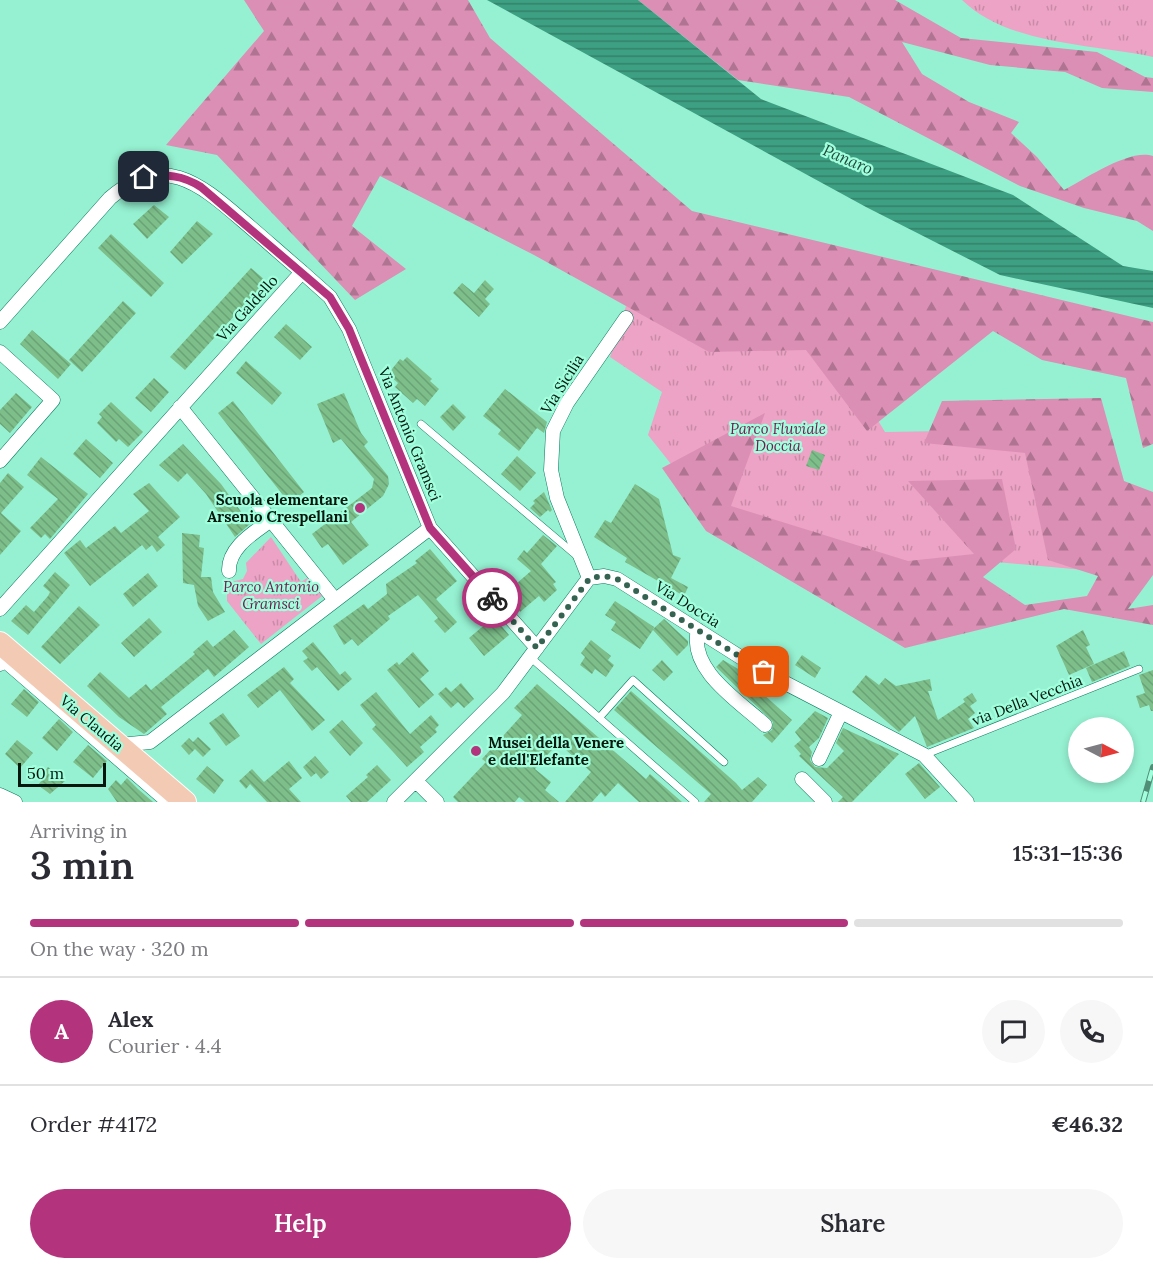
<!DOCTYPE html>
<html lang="en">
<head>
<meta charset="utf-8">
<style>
	body { margin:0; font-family:Lora,serif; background:#f7f7f7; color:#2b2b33; height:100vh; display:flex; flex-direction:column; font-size:22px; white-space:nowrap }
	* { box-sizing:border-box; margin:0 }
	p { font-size:20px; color:#7c7c81 }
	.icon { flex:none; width:33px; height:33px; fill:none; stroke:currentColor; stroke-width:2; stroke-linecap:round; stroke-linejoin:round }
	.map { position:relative; height:802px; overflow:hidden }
	.panel { display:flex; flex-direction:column; background:#fff; flex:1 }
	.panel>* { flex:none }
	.needle { width:39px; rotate:96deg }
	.controls { position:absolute; left:1068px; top:717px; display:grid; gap:12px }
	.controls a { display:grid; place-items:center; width:66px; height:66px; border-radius:50%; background:#fff; box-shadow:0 3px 9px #0003; font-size:30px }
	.scale { position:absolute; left:18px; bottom:15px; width:88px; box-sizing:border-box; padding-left:6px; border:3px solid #00170e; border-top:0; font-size:16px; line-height:21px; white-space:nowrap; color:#00170e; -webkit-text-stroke:4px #a2ffde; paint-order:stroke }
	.pin { position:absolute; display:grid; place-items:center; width:51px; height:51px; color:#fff; margin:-26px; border-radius:12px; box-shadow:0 3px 9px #0006 }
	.courier { position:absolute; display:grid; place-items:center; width:60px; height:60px; margin:-30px; border:4px solid #b4337d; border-radius:50%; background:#fff; color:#222; box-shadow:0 2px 8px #0007 }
	.summary em { font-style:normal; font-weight:600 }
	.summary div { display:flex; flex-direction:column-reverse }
	.summary { display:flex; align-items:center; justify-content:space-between; height:102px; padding:0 30px }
	h1 { font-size:39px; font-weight:600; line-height:45px }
	.bar { display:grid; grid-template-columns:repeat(4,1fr); gap:9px 6px; align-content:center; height:72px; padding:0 30px }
	.bar i { height:8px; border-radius:4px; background:#e1e1e2 }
	.bar .active { background:#b4337d }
	.bar p { grid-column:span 4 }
	.line { display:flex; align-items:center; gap:15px; padding:0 30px; border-top:2px solid #e1e1e2 }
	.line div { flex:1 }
	.round { display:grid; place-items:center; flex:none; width:63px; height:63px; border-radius:32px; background:#f7f7f7 }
	.button { display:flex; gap:12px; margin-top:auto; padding:12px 30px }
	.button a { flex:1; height:69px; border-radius:36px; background:#b4337d; color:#fff; font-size:24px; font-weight:600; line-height:69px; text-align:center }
	.button a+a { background:#f7f7f7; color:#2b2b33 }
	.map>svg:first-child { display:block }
	.grass { fill:url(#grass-tufts) }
	.forest { fill:url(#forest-firs) }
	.water { fill:url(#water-rules) }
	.building { fill:url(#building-back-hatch) }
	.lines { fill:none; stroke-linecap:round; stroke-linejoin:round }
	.service-casing { stroke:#08795d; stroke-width:8 }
	.minor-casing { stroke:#08795d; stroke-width:15 }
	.primary-casing { stroke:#fff; stroke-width:24 }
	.service { stroke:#fff; stroke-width:7 }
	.minor { stroke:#fff; stroke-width:14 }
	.primary { stroke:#f3cab3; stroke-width:22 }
	.rail-casing { stroke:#518e78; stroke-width:6 }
	.rail { stroke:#a2ffde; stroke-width:4; stroke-dasharray:11; stroke-linecap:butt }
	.done { stroke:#346352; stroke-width:6; stroke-dasharray:0 10.8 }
	.route { stroke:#b4337d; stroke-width:8 }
	.poi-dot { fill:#b4337d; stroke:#a2ffde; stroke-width:2 }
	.labels { text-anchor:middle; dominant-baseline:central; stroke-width:4.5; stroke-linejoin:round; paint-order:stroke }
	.street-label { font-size:15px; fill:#00170e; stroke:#a2ffde }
	.park-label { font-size:15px; font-style:italic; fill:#731a4e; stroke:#a2ffde }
	.poi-label { font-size:15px; font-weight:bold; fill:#00170e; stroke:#a2ffde; text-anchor:end }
	.water-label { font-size:16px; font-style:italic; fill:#204a3c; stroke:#a2ffde }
</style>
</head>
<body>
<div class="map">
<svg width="1153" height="802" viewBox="0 0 1153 802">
	<defs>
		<pattern id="grass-tufts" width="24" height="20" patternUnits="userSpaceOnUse" patternTransform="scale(1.5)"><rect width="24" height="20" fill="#eca3c5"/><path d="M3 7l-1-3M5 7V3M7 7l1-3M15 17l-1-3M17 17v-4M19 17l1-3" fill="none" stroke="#c98ca8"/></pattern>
		<pattern id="forest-firs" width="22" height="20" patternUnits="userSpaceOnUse" patternTransform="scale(1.5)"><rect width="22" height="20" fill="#db8fb4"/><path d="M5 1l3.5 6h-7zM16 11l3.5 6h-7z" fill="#af7491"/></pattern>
		<pattern id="water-rules" width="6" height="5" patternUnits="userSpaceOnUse" patternTransform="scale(1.5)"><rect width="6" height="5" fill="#3ea082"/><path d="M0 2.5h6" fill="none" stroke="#328169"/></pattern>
		<pattern id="building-back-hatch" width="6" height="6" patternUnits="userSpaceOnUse" patternTransform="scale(1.5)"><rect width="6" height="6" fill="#7dbe8a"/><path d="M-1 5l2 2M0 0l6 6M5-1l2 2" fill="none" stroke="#6aa376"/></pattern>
	</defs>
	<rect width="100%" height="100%" fill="#95f1d1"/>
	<!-- grass -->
	<path class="grass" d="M962 0H1153V57C1092 44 1008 45 962 0Z
		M626 306 712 339 802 344 843 363 885 432 1006 430 1108 478 1106 572 985 561 972 581 713 517 648 435 662 392 610 357Z
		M271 537 301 582 307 578 322 596 261 644 227 601V583L243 579 247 571 246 563Z"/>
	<!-- forest -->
	<path class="forest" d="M244 0H468L490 38 692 211 1153 322V444L1143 448 1126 378 1042 360 993 331 867 431 806 350 709 352 534 255 380 176 352 226 406 269 355 300 217 155 166 145 264 31Z
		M638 0H895L961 38 1097 52 1145 77 1153 78V92L1102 88 1065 72 990 65 902 42 922 74 969 102 1019 122 1011 133 1037 157 1064 190C1085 179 1130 148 1153 156V231L1137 221 1084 208 1020 186 849 97 738 80Z
		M1101 398 1124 481 1153 492V575L1128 609 1153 605V625L1064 609 905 648 706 531 662 468 765 413 731 506 908 561 974 554 908 481 1002 479 1016 549 983 577 1025 605 1087 596 1098 576 1048 560 1025 453 924 443 942 401Z"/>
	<!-- water -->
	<path class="water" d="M487 0H638L761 99 1013 195 1123 266 1153 271V308L1000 275 866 207Z"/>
	<!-- building -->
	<path class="building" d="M154 205 169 217 147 239 133 224Z
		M197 221 213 234 182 264 170 252Z
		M111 234 164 283 151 297 98 248Z
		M251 268 266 281 185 370 170 357Z
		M485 280 494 289 485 299 490 304 479 317 453 293 462 283 474 293Z
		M123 301 136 313 82 372 69 360Z
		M286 324 312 347 300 360 274 337Z
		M32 330 71 364 58 379 20 344Z
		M407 357 432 379 430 381 439 389 425 406 417 399 413 403 395 387 398 383 388 374 400 359 403 361Z
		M246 361 282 393 272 405 236 373Z
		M154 378 169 392 151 412 135 398Z
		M505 389 547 422 544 433 537 428 519 451 498 434 501 430 483 416Z
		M16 393 32 407 10 433 0 424V410Z
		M344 393 361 433 368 442 364 446 388 476 389 484 383 496 351 522 369 545 343 565 328 544 322 548 312 534 372 488 374 479 341 439 333 443 317 404Z
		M233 401 304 492 290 504 218 413Z
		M111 402 143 432 128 447 119 439 116 442 97 423 102 417 99 414Z
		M453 404 466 417 453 431 440 417Z
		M86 439 113 463 100 478 73 454Z
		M183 444 221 484 250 524 235 537 206 494 187 473 178 482 159 465Z
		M812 450 825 455 819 470 806 466Z
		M517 456 536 473 520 491 501 474Z
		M41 457 88 494 50 539 45 534 41 538 30 528 58 499 27 475Z
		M8 473 24 487 1 513 21 531 0 555V483Z
		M149 483 180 517 158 537 165 545 157 552 152 545 146 550 142 545 90 586 64 553 80 540 86 548 115 526 121 533 149 511 133 494Z
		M635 484 659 499 673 555 681 558 671 578 688 587 684 596 625 562 627 558 594 537 605 520 611 523Z
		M544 492 552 510 550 512 548 510 540 517 530 508 535 503 533 501Z
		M182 533 200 535 199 547 204 548 201 577H211L213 592 225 612 208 621 198 606 194 585 183 583Z
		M543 535 557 546 541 564 556 582 553 584 557 590 544 602 539 596 520 612 509 598 513 595 509 590 531 571 517 559 524 550 527 553Z
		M430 549 457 581 436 599 457 622 445 633 434 621 438 618 418 595 388 616 390 619 358 646 352 639 344 645 333 626 364 604 368 609 387 594 386 584 417 563 415 561Z
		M55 572 70 585 28 635 11 621 26 605 34 612 48 596 50 592 43 586Z
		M148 573 158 586 133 607 123 594Z
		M615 601 654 627 653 629 664 619 688 641V645L677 656 653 630 640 649 611 630 616 622 605 615Z
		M79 606 100 625 60 664 41 647Z
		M494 617 509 635 484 656 469 638Z
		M149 618 162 632 134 657 121 643Z
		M234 630 249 647 214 677 208 669 161 707 167 714 144 734 119 717 87 686 100 672 129 698 146 684 151 690 195 654 193 652 207 640 213 647Z
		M1083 630 1090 645 1086 647 1094 664 1069 675 1056 646Z
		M591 640 611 656 608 660 614 665 606 677 595 669 592 674 580 665 585 657 581 653Z
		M313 642 340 675 345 671 352 679 338 691 317 667 312 671 303 661 308 658 302 651Z
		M1124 651 1130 666 1092 682 1086 668Z
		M413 652 429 671 420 679 434 695 419 708 387 670 397 662 399 665Z
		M802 655 821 668 815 678 795 665Z
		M662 660 673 672 664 681 652 670Z
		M723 660 745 673 743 676 792 720 772 743 763 735 772 730 773 722 716 667Z
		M284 667 294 679 290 683 325 720 312 731 280 690 258 708 247 695Z
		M1153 670V711H1151L1149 705 1140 708 1136 696 1145 693 1139 675Z
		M866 675 879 685 885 678 896 686 930 679 932 691H928L938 720 965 702 963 699 972 693 977 701 970 706 975 713 968 719 974 728 927 747 915 716 899 732 852 692Z
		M461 683 474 699 464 708 458 702 451 708 438 694 446 687 451 692Z
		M537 684 646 779 650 774 682 802H639L618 783 605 797 601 792 592 802H565L591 772 558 743 535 769 551 782 545 790 559 802H525L519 797 515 802H458L453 797 486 762 482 759 522 715 514 708Z
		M24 689 39 702 27 717 11 704Z
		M631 691 736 783 742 790 758 777 767 785 752 802H704L711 794 614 710Z
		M376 692 410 734 431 715 439 725 435 729 437 732 420 747 424 752 407 767 372 729 376 725 360 705Z
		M815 711 828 718 819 738 809 747 812 752 810 760 815 767 827 768 844 751 836 743 843 728 899 754 852 802H838L843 797 799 756 801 754 794 746 801 740 795 732Z
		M223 713 240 736 226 746 209 723Z
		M59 719 73 732 57 751 42 738Z
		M342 720 363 743 350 756 329 732Z
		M198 737 211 749 203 757 195 749 189 755 181 746 189 738 193 742Z
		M17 740 33 753 20 768 5 754Z
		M88 745 107 761 93 778 73 762Z
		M315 756 329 772 321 779 316 773 311 777 303 767Z
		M289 761 302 778 289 789 301 802H267L250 784 246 789 239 781 252 769 264 782Z
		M919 763 940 787 925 799 905 774Z
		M377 765 391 780 367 802H351L346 796 368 777 366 775Z
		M207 766 224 780 214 794 196 779Z
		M48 767 65 781 50 794 38 785 42 780 40 778Z
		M127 778 138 789 153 802H117L108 789 116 780 121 785Z"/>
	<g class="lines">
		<defs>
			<path id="service" d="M421 424 577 556
				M530 657 695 802
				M0 661 163 802
				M599 718 633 680 724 762
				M924 755 1139 669"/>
			<path id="minor" d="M0 322 110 198C163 153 198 182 242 220 262 237 282 255 302 272L0 609
				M0 352 53 400 0 461
				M180 407 335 600
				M430 528 537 648
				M229 571C228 547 255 532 271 520
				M589 578 557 498 551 470 553 431 567 403 626 318
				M698 630C688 670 739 701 765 725
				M0 664 8 651
				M120 745 150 742 430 528 349 329 330 297 302 272
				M819 759 841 712
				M802 779 825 802
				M416 781 437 802
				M0 795 15 802
				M394 802 503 693 589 578 604 576 617 579 764 672 924 755 967 802"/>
			<path id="primary" d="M0 643 185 802"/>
		</defs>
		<!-- service casing -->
		<use href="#service" class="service-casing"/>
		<!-- minor casing -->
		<use href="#minor" class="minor-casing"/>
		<!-- primary casing -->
		<use href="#primary" class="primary-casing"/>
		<!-- service -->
		<use href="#service" class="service"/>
		<!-- minor -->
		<use href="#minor" class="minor"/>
		<!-- primary -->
		<use href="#primary" class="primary"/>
		<defs>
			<path id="rail" d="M1143 802 1153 767"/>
		</defs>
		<!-- rail casing -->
		<use href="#rail" class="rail-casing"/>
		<!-- rail -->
		<use href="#rail" class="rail"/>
	</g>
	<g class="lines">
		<!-- done -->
		<path class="done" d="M492 598 537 648 590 578 604 576 617 579 764 672"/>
		<!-- route -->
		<path class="route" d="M144 177C166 174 182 175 201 187L330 297 349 329 430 528 492 598"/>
	</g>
	<!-- markers -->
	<g class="poi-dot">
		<circle cx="360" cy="508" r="6"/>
		<circle cx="476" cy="751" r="6"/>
	</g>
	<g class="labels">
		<!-- street labels -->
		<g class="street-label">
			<text transform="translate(247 308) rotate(-48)">Via Galdello</text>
			<text transform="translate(562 384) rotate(-58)">Via Sicilia</text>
			<text transform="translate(410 434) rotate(68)">Via Antonio Gramsci</text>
			<text transform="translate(688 604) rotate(32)">Via Doccia</text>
			<text transform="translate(1027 700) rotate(-21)">via Della Vecchia</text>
			<text transform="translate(92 723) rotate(40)">Via Claudia</text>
		</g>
		<!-- park labels -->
		<g class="park-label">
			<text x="778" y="428">Parco Fluviale<tspan x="778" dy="17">Doccia</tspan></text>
			<text x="271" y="586">Parco Antonio<tspan x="271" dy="17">Gramsci</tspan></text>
		</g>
		<!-- poi labels -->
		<g class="poi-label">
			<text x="348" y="499">Scuola elementare<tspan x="348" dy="17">Arsenio Crespellani</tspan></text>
			<text x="488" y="742" text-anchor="start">Musei della Venere<tspan x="488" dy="17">e dell'Elefante</tspan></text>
		</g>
		<!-- water labels -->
		<g class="water-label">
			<text transform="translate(848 159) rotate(23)">Panaro</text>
		</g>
	</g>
</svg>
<div class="controls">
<a><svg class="needle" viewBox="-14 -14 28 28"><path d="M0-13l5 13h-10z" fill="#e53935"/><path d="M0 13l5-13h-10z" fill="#7c7c81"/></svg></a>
</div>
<div class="scale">50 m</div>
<div class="pin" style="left:764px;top:672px;background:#ea580c"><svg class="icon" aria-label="bag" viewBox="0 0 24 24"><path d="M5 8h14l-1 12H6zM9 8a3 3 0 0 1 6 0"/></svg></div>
<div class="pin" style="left:144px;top:177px;background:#1f2937"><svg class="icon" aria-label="home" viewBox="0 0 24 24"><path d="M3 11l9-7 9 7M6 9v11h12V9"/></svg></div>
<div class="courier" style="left:492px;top:598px"><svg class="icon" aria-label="bike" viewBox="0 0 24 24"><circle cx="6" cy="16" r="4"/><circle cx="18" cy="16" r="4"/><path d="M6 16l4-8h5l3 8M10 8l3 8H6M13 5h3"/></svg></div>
</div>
<section class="panel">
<div class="summary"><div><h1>3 min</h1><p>Arriving in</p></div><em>15:31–15:36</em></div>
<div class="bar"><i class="active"></i><i class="active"></i><i class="active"></i><i></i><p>On the way · 320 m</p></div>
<div class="line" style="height:108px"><b class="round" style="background:#b4337d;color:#fff">A</b><div><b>Alex</b><p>Courier · 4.4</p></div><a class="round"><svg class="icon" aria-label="chat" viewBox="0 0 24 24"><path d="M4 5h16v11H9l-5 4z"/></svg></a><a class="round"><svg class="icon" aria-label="phone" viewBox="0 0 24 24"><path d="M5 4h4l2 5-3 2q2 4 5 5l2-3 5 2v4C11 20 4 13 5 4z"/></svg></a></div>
<div class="line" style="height:78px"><div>Order #4172</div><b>€46.32</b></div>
<div class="button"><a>Help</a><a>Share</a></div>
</section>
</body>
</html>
